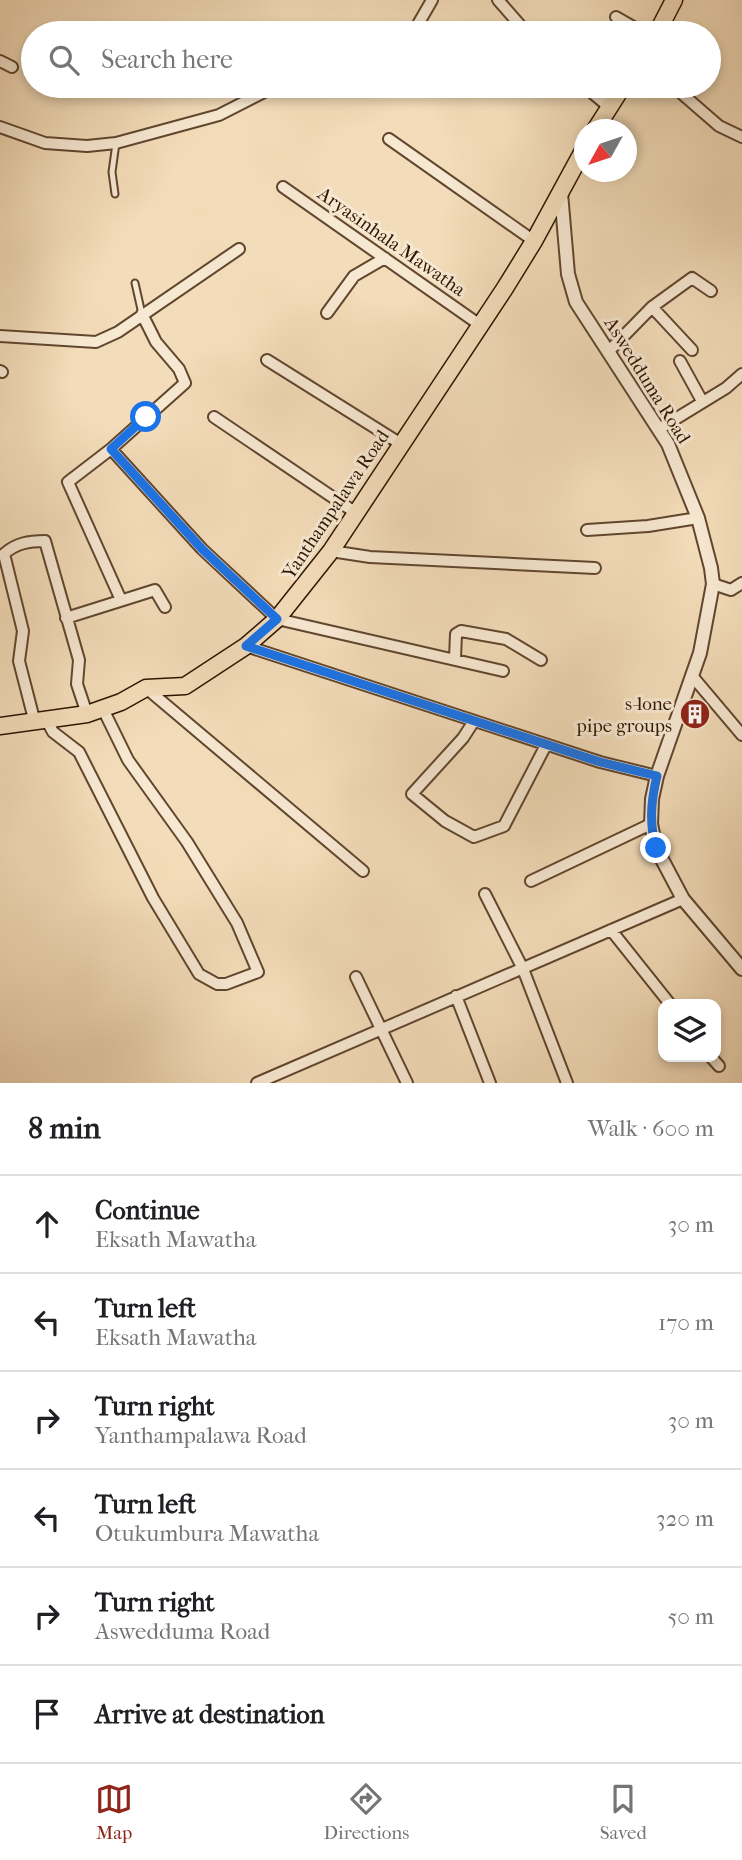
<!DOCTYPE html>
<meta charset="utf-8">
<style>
:root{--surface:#fff;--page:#f2f2f2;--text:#202124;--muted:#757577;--line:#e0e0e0;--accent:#8f2418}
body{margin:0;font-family:"IM FELL French Canon",serif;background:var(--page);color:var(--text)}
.controls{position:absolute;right:21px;bottom:21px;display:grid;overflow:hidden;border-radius:14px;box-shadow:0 4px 10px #0003}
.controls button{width:63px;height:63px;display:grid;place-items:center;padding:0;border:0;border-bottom:2px solid var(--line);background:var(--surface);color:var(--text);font:35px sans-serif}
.compass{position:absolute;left:574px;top:119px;width:63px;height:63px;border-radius:50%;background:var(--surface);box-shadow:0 4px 10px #0003;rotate:230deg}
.stop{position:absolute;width:21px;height:21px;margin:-16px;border:5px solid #1a73e8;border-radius:50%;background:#fff}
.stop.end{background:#1a73e8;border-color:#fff;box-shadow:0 2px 7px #0008}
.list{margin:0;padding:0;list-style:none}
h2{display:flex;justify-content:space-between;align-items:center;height:91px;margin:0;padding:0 28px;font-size:30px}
h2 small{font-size:23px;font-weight:400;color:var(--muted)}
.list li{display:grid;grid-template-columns:46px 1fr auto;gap:21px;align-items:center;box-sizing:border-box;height:98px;padding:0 28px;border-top:2px solid var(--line)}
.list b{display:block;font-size:26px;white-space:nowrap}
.list p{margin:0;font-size:23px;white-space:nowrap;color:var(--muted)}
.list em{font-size:23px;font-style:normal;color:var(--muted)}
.icon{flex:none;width:38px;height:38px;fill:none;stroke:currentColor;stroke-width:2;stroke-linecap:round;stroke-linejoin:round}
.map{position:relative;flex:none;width:742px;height:1083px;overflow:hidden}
.search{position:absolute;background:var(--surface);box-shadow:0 4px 10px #0003;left:21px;right:21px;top:21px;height:77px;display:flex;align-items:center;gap:18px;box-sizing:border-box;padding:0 24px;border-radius:38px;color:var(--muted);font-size:26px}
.sheet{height:679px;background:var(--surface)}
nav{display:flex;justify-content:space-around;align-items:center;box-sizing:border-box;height:98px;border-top:2px solid var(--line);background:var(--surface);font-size:19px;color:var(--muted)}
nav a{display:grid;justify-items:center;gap:4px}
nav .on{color:var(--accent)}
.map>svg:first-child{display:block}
</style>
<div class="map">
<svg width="742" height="1083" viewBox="0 0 742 1083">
<rect width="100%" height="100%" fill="#f3dcb9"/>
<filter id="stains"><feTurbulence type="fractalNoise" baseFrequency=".00286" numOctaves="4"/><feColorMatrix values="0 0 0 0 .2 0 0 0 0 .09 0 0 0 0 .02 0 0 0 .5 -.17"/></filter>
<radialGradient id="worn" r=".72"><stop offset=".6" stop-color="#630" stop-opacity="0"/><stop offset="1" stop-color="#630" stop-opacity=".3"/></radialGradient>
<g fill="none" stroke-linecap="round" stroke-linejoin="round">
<g stroke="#61462e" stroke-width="9">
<path id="service" d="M115,194l-3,-22 4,-29
M135,283l7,31"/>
</g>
<g stroke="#61462e" stroke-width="14">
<path id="minor" d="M498,0l29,33
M616,17l28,16
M413,33l19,-33
M0,61l12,6
M584,86l24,20
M673,86l46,40 23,11
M0,127l45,16 42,3 29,-3 103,-28 57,-29
M389,139l145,102
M283,187l197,138
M652,307l40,43
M327,313l27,-37 31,-18
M142,314l14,28 23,27 6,14 -74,66 91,100 75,70 226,52
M0,336l96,6 22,-10 121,-83
M608,352l44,-45 40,-29 19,13
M267,360l134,84
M680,361l22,40
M0,371l2,1
M214,417l142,96
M659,429l67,-41 16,-14
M111,449l-43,33 53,118
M587,530l61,-4 50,-8
M331,551l39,6 225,11
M713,584l18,6 11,-7
M66,618l89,-28 10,17
M246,646l354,116 57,14
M455,658l1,-24 5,-3 45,8 35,21
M693,677l49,58
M146,688l217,183
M47,721l6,11 26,20 74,146 46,76 18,10h9l32,-12 -21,-49 -50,-81 -59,-82 -25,-51
M474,721l-11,17 -51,56 33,27 29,16 30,-11 42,-81
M35,723l-16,-62 4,-30 -19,-77c12,-11 25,-13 41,-13l34,119 -2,24 10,30
M531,881l120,-57
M485,894l38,75 44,114
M611,930l59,74
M356,977l51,106
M456,996l34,87
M711,1057l8,9
M257,1083l426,-184"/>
</g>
<g stroke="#61462e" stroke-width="16">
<path id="tertiary" d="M561,193l7,81 8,28 92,142 30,74 13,50 2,16 -13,69 -43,123 -5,23 -1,25 5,24 27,51 59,70"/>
</g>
<g stroke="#301400" stroke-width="19">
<path id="primary" d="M657,33l17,-33
M595,130l28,-44
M0,726l87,-12 34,-12 25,-14 39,-2 61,-40 31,-27 54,-68 174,-263 29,-47 50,-92"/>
</g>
<use href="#service" stroke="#f7e8d2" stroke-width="5"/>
<use href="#minor" stroke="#f7e8d2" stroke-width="10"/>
<use href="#tertiary" stroke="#f7e8d2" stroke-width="12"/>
<use href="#primary" stroke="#f3dcb9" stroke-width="16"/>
</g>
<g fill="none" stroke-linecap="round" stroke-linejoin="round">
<path stroke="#1a73e8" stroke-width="9" d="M146,417l-35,32 91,100 75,70 -31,27 354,116 57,14c-6,25 -8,47 -1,72"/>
</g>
<defs>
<g id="building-disc" transform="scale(1.575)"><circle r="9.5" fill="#8f2418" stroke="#f7e8d2"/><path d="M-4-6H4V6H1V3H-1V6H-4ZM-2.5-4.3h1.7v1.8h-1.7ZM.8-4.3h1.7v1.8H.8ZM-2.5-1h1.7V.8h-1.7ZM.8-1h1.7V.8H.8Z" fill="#fff"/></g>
</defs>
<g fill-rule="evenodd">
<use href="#building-disc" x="695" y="714"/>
</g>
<g text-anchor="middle" stroke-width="6" stroke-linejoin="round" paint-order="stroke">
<g font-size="19" fill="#301400" stroke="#f7e8d2">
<text transform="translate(392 241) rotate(35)" y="7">Aryasinhala Mawatha</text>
<text transform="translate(648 380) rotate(58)" y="7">Aswedduma Road</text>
<text transform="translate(335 504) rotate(-56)" y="7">Yanthampalawa Road</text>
</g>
<g font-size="19" fill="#301400" stroke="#f7e8d2" text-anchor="end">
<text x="672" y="710">s-lone<tspan x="672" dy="22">pipe groups</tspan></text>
</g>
</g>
<rect width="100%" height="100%" filter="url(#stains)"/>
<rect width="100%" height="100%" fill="url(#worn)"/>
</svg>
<div class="controls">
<button><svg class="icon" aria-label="layers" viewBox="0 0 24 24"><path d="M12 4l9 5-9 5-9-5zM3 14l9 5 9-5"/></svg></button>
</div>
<svg class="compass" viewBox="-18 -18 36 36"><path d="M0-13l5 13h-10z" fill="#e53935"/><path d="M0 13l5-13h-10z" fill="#757577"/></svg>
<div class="stop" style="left:146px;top:417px"></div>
<div class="stop end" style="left:656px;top:848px"></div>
<div class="search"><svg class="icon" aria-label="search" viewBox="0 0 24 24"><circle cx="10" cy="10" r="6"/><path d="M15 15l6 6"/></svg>Search here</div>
</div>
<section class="sheet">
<h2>8 min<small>Walk · 600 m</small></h2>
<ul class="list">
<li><svg class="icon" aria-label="ahead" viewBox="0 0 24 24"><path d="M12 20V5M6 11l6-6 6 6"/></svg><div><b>Continue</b><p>Eksath Mawatha</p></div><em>30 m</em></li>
<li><svg class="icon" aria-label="left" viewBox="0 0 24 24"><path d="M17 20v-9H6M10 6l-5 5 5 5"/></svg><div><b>Turn left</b><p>Eksath Mawatha</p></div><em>170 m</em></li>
<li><svg class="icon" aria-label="right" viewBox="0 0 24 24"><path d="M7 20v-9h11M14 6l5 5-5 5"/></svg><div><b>Turn right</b><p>Yanthampalawa Road</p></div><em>30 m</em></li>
<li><svg class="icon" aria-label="left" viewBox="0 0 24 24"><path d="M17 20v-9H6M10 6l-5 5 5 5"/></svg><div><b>Turn left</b><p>Otukumbura Mawatha</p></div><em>320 m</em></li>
<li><svg class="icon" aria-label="right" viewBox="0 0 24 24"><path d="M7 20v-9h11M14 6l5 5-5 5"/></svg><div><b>Turn right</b><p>Aswedduma Road</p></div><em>50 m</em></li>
<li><svg class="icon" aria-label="arrive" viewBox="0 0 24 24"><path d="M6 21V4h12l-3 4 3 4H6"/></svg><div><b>Arrive at destination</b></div></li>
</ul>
</section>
<nav>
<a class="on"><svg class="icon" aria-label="map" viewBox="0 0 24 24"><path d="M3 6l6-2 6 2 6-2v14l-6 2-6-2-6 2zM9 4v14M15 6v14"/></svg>Map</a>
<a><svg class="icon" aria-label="directions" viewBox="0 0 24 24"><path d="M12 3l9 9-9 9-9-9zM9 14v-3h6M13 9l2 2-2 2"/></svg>Directions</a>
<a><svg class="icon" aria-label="saved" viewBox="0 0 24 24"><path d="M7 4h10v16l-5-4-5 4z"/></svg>Saved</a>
</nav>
